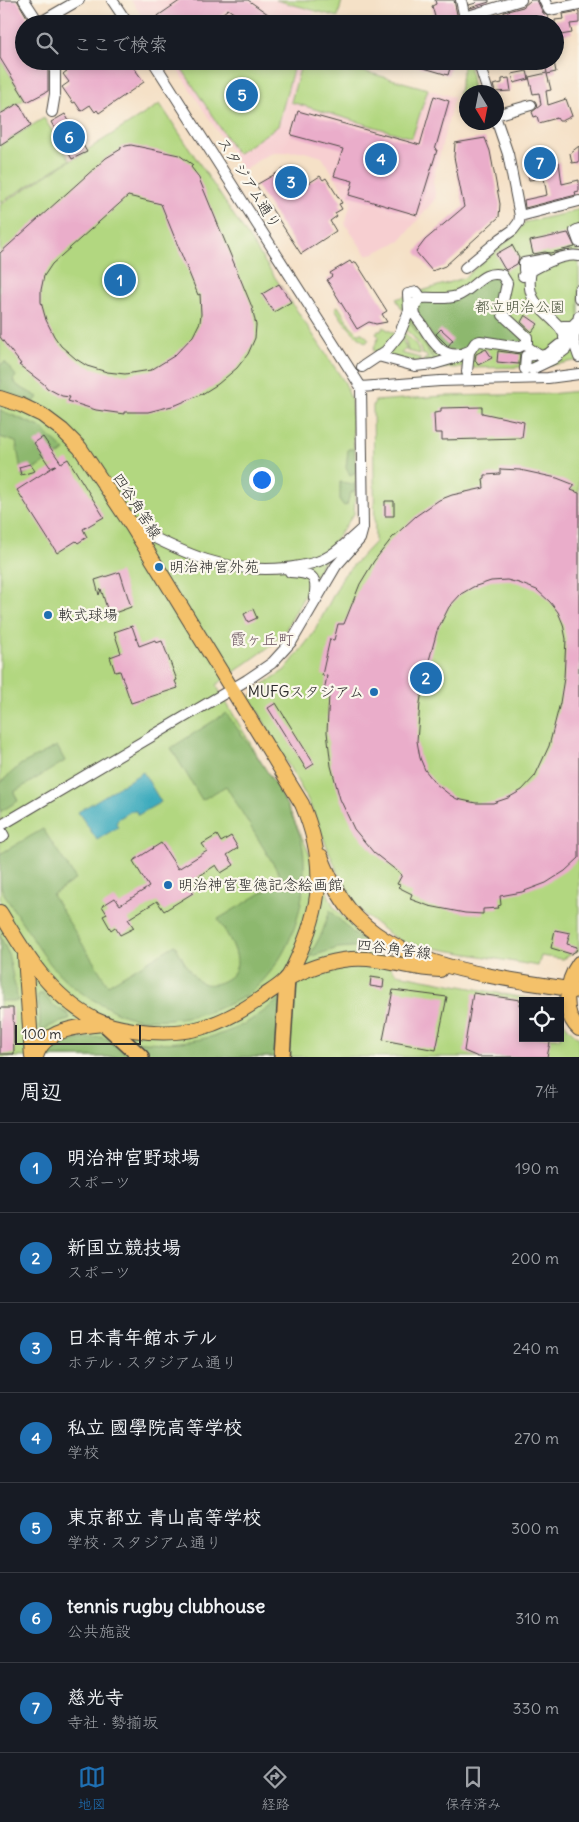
<!DOCTYPE html>
<html lang="ja">
<meta charset="utf-8">
<style>
:root{--surface:#171b24;--page:#242831;--text:#f1f3f6;--muted:#9ea1a6;--line:#363941;--accent:#1f6fb2}
body{margin:0;font-family:Delius,"Klee One",sans-serif;background:var(--page);color:var(--text)}
.controls{position:absolute;right:15px;bottom:15px;display:grid;overflow:hidden;border-radius:0px;box-shadow:0 2px 8px #0003}
.controls button{width:45px;height:45px;display:grid;place-items:center;padding:0;border:0;border-bottom:1px solid var(--line);background:var(--surface);color:var(--text);font:25px sans-serif}
.compass{position:absolute;left:459px;top:85px;width:45px;height:45px;border-radius:50%;background:var(--surface);box-shadow:0 2px 8px #0003;rotate:170deg}
.scale{position:absolute;left:15px;bottom:12px;width:126px;box-sizing:border-box;padding-left:5px;border:2px solid #2b2b2b;border-top:0;font-size:14px;line-height:18px;white-space:nowrap;color:#2b2b2b;-webkit-text-stroke:4px #fbf7ec;paint-order:stroke}
.you{position:absolute;left:261px;top:479px;width:18px;height:18px;margin:-12px;border:4px solid #fff;border-radius:50%;background:#1a73e8;box-shadow:0 0 0 8px #1a73e833}
.badge{display:grid;place-items:center;width:32px;height:32px;border-radius:50%;background:var(--accent);color:#fff;font-size:16px;font-weight:700}
.pin{position:absolute;translate:-50% -50%;border:2px solid #fff;box-shadow:0 1px 5px #0006}
.list{margin:0;padding:0;list-style:none}
h2{display:flex;justify-content:space-between;align-items:center;height:65px;margin:0;padding:0 20px;font-size:21px}
h2 small{font-size:16px;font-weight:400;color:var(--muted)}
.list li{display:grid;grid-template-columns:32px 1fr auto;gap:15px;align-items:center;box-sizing:border-box;height:90px;padding:0 20px;border-top:1px solid var(--line)}
.list b{display:block;font-size:19px;white-space:nowrap}
.list p{margin:0;font-size:16px;white-space:nowrap;color:var(--muted)}
.list em{font-size:16px;font-style:normal;color:var(--muted)}
.icon{flex:none;width:28px;height:28px;fill:none;stroke:currentColor;stroke-width:2;stroke-linecap:round;stroke-linejoin:round}
.map{position:relative;flex:none;width:579px;height:1057px;overflow:hidden}
.search{position:absolute;background:var(--surface);box-shadow:0 2px 8px #0003;left:15px;right:15px;top:15px;height:55px;display:flex;align-items:center;gap:12px;box-sizing:border-box;padding:0 18px;border-radius:28px;color:var(--muted);font-size:19px}
.sheet{height:695px;background:var(--surface)}
nav{display:flex;justify-content:space-around;align-items:center;box-sizing:border-box;height:70px;border-top:1px solid var(--line);background:var(--surface);font-size:14px;color:var(--muted)}
nav a{display:grid;justify-items:center;gap:2px}
nav .on{color:var(--accent)}
.map>svg:first-child{display:block}
</style>
<div class="map">
<svg width="579" height="1057" viewBox="0 0 579 1057">
<rect width="100%" height="100%" fill="#fbf7ec"/>
<filter id="ink" filterUnits="userSpaceOnUse"><feTurbulence type="fractalNoise" baseFrequency=".02" numOctaves="2"/><feDisplacementMap in="SourceGraphic" scale="10" xChannelSelector="R" yChannelSelector="G"/><feConvolveMatrix kernelMatrix="1 2 1 2 8 2 1 2 1" color-interpolation-filters="sRGB"/></filter>
<filter id="wash" filterUnits="userSpaceOnUse"><feTurbulence type="fractalNoise" baseFrequency=".0096" numOctaves="4" result="noise"/><feDisplacementMap in="SourceGraphic" scale="20" xChannelSelector="R" yChannelSelector="G"/><feGaussianBlur stdDeviation="1.12" result="paint"/><feColorMatrix in="noise" values="0 0 0 0 0 0 0 0 0 0 0 0 0 0 0 0 0 1.4 0 .05"/><feComposite in="paint" operator="in"/></filter>
<g filter="url(#wash)">
<rect width="100%" height="100%" fill="#f5e1c7"/>
<path fill="#f7cfd1" d="M131,0h143l40,11 -4,13h-163z
M172,61h128l-14,49 15,-49h28l125,36 -21,84 3,17 -36,43 -33,15 -22,-32 6,-22 -29,-45 -21,-6 -28,2 -10,4 -20,14z"/>
<path fill="#b2d780" stroke="#6e8156" d="M276,0h66l-4,17z
M0,58l25,41 -25,15z
M177,61h111l6,4 -16,61 -41,28z
M302,61h24l102,28 -16,49 -121,-36z
M464,61h5l4,31h-7v4l-8,3z
M160,104l185,279 6,17 5,80 -2,34 -21,29 -47,86 -14,16 -56,40 74,126 44,96 63,67 143,27h-17v37h37v-22c5,9 11,16 19,22v19h-579v-852z
M44,118l26,42 -70,43v-58z
M579,208v152c-40,10 -97,7 -139,8l-44,-69 68,-21 51,-44 11,-12 42,-9z
M338,306l12,19 8,8h4l7,6 -3,4c-14,-10 -23,-21 -31,-35z
M407,317l28,45 -11,2v-5h4l-2,-4 -4,-1c-3,-11 -8,-18 -18,-25z
M383,327l12,7 -7,9 -12,10 -3,-3 6,-14 -3,-2 2,-3h3z
M403,331l13,14 4,9 -12,-3 -2,-9 -5,-8z
M401,336l6,14h-3l-3,3 19,5v5l-33,-7z
M579,391v559l-16,9 -22,-3 -3,10 -133,-23 -13,-7 -30,-23 -16,-20 -38,-93 -58,-103 12,-12 23,-15 28,-36 31,-59 31,-33 -2,-136 2,-5 69,-5 106,-2z"/>
<path fill="#8db86e" stroke="#5c724c" d="M487,276l17,4 -5,31 25,25 -4,9 -30,-6 -30,14 -20,-6 -23,-34 4,-13h18z
M5,362l11,14 -3,4 5,6 20,11 -4,5 -34,-11v-26z
M0,410l40,17 25,24 -43,25 -6,-34 -16,-5z
M348,449h7l1,23 -6,3 -4,-7z
M340,482l15,2v6l-5,4 -3,11 -3,1 -4,-5z
M226,713c28,39 60,80 75,126 5,18 3,39 1,57 -5,38 -27,83 -62,103 -20,10 -40,16 -61,19 -18,2 -39,3 -56,-3 -8,-3 -16,-8 -24,-12 -31,-16 -48,-35 -66,-64 -9,-15 -26,-37 -32,-52 -1,-8 -1,-24 -1,-33l43,-25 33,50 -24,16 56,90 67,-40c6,10 16,33 27,38 7,3 16,1 23,-3 26,-14 3,-43 -7,-61l65,-39 -57,-94 -24,14 -31,-52z
M57,746l8,15 -51,31 4,9 -18,11v-29l20,-18z
M330,910l36,36 -28,2 -29,9 13,-24z
M0,935l8,18 10,48h-18z
M39,994h4l10,11 15,9 2,3 -1,3 -12,3 -15,7 -2,-3v-16l-3,-13z
M282,997l-6,60h-128l-22,-17c44,6 90,3 128,-22 10,-6 19,-14 28,-21z
M100,1037l7,2 24,18h-87l3,-5 24,-11z"/>
<path fill="#3eabbd" stroke="#346b74" d="M143,772l18,30 -23,13 -2,-4h-5l-13,8 -2,5 2,3 -21,13 -19,-28z"/>
<g id="blocks">
<path fill="#eaadca" fill-rule="evenodd" d="M0,0h17l14,24h-7v37h24v30l-21,11 -27,-44z
M181,0h67l34,24h-33l-21,-15 -18,15h-64z
M435,0h19l5,24h-22l-5,-18 4,-2z
M475,0h14v2l-19,6 -1,-3 7,-2z
M531,0h6l6,13 5,3 2,8h-44l-2,-12 19,-5z
M579,11v12l-9,1 2,9 -17,3v-16l9,-1 -1,-5z
M492,16l1,8h-20v-2z
M74,61h55l15,21 -45,31 -2,-3 -2,2 -5,-7 -9,6 -6,-9 -2,1 -11,-16 7,-5 -6,-8 5,-4 -2,-3z
M407,61h45l-4,14 -41,-12z
M554,62l2,10 -9,2 4,16 -5,1 2,14 18,-6 6,17 -10,5h-3l-2,-3 -18,5 -2,-7 -3,1 -2,-5 9,-7 -2,-12 -6,1 -4,-17 18,-4 -2,-9z
M527,71l2,8 -15,4 -2,-9z
M509,78l2,13 -16,1 -2,-7 9,-2v-4z
M434,96l15,5 -14,49h2l-20,65 -68,-20 4,-14 -19,-5 9,-27 -52,-14 7,-24 122,34z
M19,103l12,22 -31,20v-31z
M65,114l22,38 -15,7 -21,-37z
M485,138l5,13 10,53 -1,13 -54,49 -13,5 -16,-19 9,-12 39,-33 -10,-50 1,-14z
M131,145l48,10 14,10 -2,2 7,9 54,131 4,18 -1,13 -7,16 -11,14 -19,16 -16,10 -26,11 -28,7h-24v2l-28,-4 -28,-9 2,-4 -8,-1 -15,-8 -3,-4 -25,-19 2,-1 -21,-27v-84l106,-95 15,-9 -1,-2zM128,196l33,8 37,91 2,-1 1,20 -1,8 -7,14 -19,20 -23,14 -26,4 -18,-2 -20,-6 -11,-7 -15,-13 -7,-10 -8,-16 -5,-18v-12l3,-14 8,-12z
M579,146v16l-7,1 -2,-10z
M559,162l3,22 17,-4v11l-4,1 1,3 -51,13 -1,-8 23,-5 -3,-17 -15,2 -2,-15z
M294,167l12,18 14,-9 3,4 3,-2 16,25 -3,1 3,5 -7,4 2,3 -7,5 6,10 -35,23 -45,-69 28,-16 1,2z
M568,233l7,14 -25,6 -5,-1 -12,2 -3,-13z
M512,245l7,13 -2,6 -11,6 -2,-2 -8,-14z
M350,261l2,3 4,-2 31,49 -5,3 5,8 -11,2 -7,-2 -12,7 -30,-49 5,-4 -2,-3z
M279,284l12,18 -17,10 -12,-18z
M525,315l13,9 -6,8 -11,-10z
M441,329l12,11 -5,6 -12,-12z
M486,349l6,9 -14,7 -3,-5 1,-6z
M498,351l22,3 -1,10 -22,-2z
M482,407v6l42,9 -2,16 -80,2v-7h-7l-1,-20 7,-1v-4z
M43,437l18,26 7,-4 36,58 -21,12 4,8 -9,6 -2,-2 -19,12 -40,-63 39,-25 -6,2 -16,-24z
M30,464l5,7 -14,4 -2,-8z
M500,469l20,1 37,8 18,7 -4,5 8,3v365l-14,13 -19,12 -24,9 -22,4 1,9 -3,1 1,2 -16,1v5l-18,-1 -36,-7 -19,-7 2,-5 -14,-7 2,-2 -3,-1 5,-9 -28,-22 -20,-24 -14,-30 -9,-33 -4,-34 2,-38 -5,-3 3,-15 -5,-1 8,-36 4,1 4,-16h6l16,-40 14,-23 18,-23 24,-22 23,-16 13,-5 32,-7 -1,-9 2,-1v-3l15,-1zM507,580l12,3 18,7 13,12 8,10 5,12 3,15 -2,39 -4,25 -11,43 -14,30 -13,14 -14,8 -15,5h-17l-19,-4 -7,-4 -14,-11 -11,-14 -5,-12 -3,-17 3,-38 4,-24 13,-48 12,-24 12,-13 12,-7 18,-6z
M385,501h9v15h-9z
M120,572l11,35 -22,8 -8,-26 -2,6 -4,-15z
M253,609l4,9 -9,4 -4,-8z
M132,626l7,20 16,-6 1,3 6,-2 15,39 -2,1 3,7 -47,15 -11,-32 -5,1 -5,-15 11,-4 -7,-21z
M276,703l38,61 -8,5 -38,-61z
M217,835l4,7 10,-6 7,12 -11,7 7,10 -13,8 -5,-8 -29,19 6,9 -29,18 -7,-10 -29,18 6,9 -14,7 -5,-8 -4,3 -8,-14 4,-2 -5,-8 13,-8 5,7 29,-18 -16,-26 28,-18 17,26 29,-18 -5,-7z
M555,930l15,3 -3,11 10,3 -1,4 -5,3 -20,-6z
M371,977l13,2 -1,9 -13,-2z
M393,990l54,7 -11,53 -53,-10z
M473,993l47,7 -1,5 4,1v32h28l-4,19h-69l-14,-6z
M0,1008h13l1,46h-14z"/>
</g>
</g>
<g filter="url(#ink)">
<use href="#blocks" fill-opacity="0" stroke="#494642" stroke-width="1"/>
<g fill="none" stroke-linecap="round" stroke-linejoin="round">
<g stroke="#494642" stroke-width="12">
<path id="minor" d="M24,0l15,23 40,-23
M112,0l16,24
M461,0l5,23
M544,0l5,10 30,-6
M465,17l56,-17
M478,61l10,31
M52,112l3,-18v-33
M496,115l35,-10
M520,216l59,-15
M579,229l-4,2 4,11
M465,268l35,-29 13,-9 6,-8 1,-6 -12,-62 -12,-35
M523,276l4,-2 -2,-5 -1,1v-7l22,-4
M579,290v8
M414,313l-3,1 -2,-3 -1,-17 9,-2 4,6
M563,326h9l6,-6 1,-4
M568,326l11,31
M564,338l1,3 4,2 5,-2v-7l5,-4
M525,345l15,11 8,-2 11,-9
M378,356l37,10 19,-2 24,-7
M362,367l24,-16 13,-16 10,-24
M525,369l1,-13 7,-1v-4
M532,369l21,-10 13,-10c3,-35 -45,-33 -35,-78 12,-7 33,-18 48,-15
M467,372l2,-20 6,-9 5,-2 7,1 32,5 8,-4v-6l-24,-22 -1,-9 5,-23 -5,-8c-20,-6 -28,15 -45,21 -11,4 -24,1 -36,2 -5,4 -8,10 -6,17 1,3 5,6 7,10 11,18 23,38 47,26
M361,387l79,-6 108,-3 31,-4
M133,527c52,27 93,47 153,41 13,-2 26,-3 38,-9 15,-7 26,-20 39,-31
M290,572c20,1 29,3 24,26
M0,826l247,-146 25,-17 20,-22 44,-75 24,-27 3,-11 -2,-141 -208,-326
M0,829l4,7 -4,2"/>
</g>
<g stroke="#494642" stroke-width="16">
<path id="major" d="M0,398l21,7 21,10 20,15 18,18 52,78 170,278c22,53 22,93 -1,146 -4,9 -8,19 -13,27 -6,8 -19,15 -27,21 -42,29 -76,40 -128,32 -13,-2 -27,-5 -39,-11 -45,-24 -69,-65 -94,-107
M321,856c7,18 16,38 29,54 51,61 154,67 229,81
M25,956l7,101
M579,963c-13,18 -18,50 0,66
M287,979c27,-14 58,-24 89,-19 21,3 43,10 64,10
M36,1057c7,-28 44,-31 68,-33"/>
</g>
<g stroke="#494642" stroke-width="18">
<path id="highway" d="M105,1024l36,33
M282,1057l5,-78"/>
</g>
<use href="#minor" stroke="#fff" stroke-width="10"/>
<use href="#major" stroke="#f4c16a" stroke-width="14"/>
<use href="#highway" stroke="#f4c16a" stroke-width="15"/>
</g>
</g>
<g fill="#1f6fb2" stroke="#fbf7ec" stroke-width="2">
<circle cx="159" cy="567" r="5"/>
<circle cx="48" cy="615" r="5"/>
<circle cx="374" cy="692" r="5"/>
<circle cx="168" cy="885" r="5"/>
</g>
<g text-anchor="middle" stroke-width="4.5" stroke-linejoin="round" paint-order="stroke">
<g font-size="15" fill="#2b2b2b" stroke="#fbf7ec">
<text transform="translate(249 183) rotate(58)" y="5">スタジアム通り</text>
<text transform="translate(137 506) rotate(57)" y="5">四谷角筈線</text>
<text transform="translate(394 949) rotate(7)" y="5">四谷角筈線</text>
</g>
<g font-size="15" fill="#4d5640" stroke="#fbf7ec">
<text x="520" y="312">都立明治公園</text>
</g>
<g font-size="15" fill="#2b2b2b" stroke="#fbf7ec" text-anchor="start">
<text x="169" y="572">明治神宮外苑</text>
<text x="58" y="620">軟式球場</text>
<text x="364" y="697" text-anchor="end">MUFGスタジアム</text>
<text x="178" y="890">明治神宮聖徳記念絵画館</text>
</g>
<g font-size="16" fill="#6e5863" stroke="#fbf7ec">
<text x="262" y="645">霞ヶ丘町</text>
</g>
</g>
</svg>
<div class="controls">
<button><svg class="icon" aria-label="locate" viewBox="0 0 24 24"><circle cx="12" cy="12" r="6"/><path d="M12 2v4M12 18v4M2 12h4M18 12h4"/></svg></button>
</div>
<svg class="compass" viewBox="-18 -18 36 36"><path d="M0-13l5 13h-10z" fill="#e53935"/><path d="M0 13l5-13h-10z" fill="#9ea1a6"/></svg>
<div class="scale">100 m</div>
<div class="you"></div>
<div class="pin badge" style="left:120px;top:280px">1</div>
<div class="pin badge" style="left:426px;top:678px">2</div>
<div class="pin badge" style="left:291px;top:182px">3</div>
<div class="pin badge" style="left:381px;top:159px">4</div>
<div class="pin badge" style="left:242px;top:95px">5</div>
<div class="pin badge" style="left:69px;top:137px">6</div>
<div class="pin badge" style="left:540px;top:163px">7</div>
<div class="search"><svg class="icon" aria-label="search" viewBox="0 0 24 24"><circle cx="10" cy="10" r="6"/><path d="M15 15l6 6"/></svg>ここで検索</div>
</div>
<section class="sheet">
<h2>周辺<small>7件</small></h2>
<ul class="list">
<li><span class="badge">1</span><div><b>明治神宮野球場</b><p>スポーツ</p></div><em>190 m</em></li>
<li><span class="badge">2</span><div><b>新国立競技場</b><p>スポーツ</p></div><em>200 m</em></li>
<li><span class="badge">3</span><div><b>日本青年館ホテル</b><p>ホテル · スタジアム通り</p></div><em>240 m</em></li>
<li><span class="badge">4</span><div><b>私立 國學院高等学校</b><p>学校</p></div><em>270 m</em></li>
<li><span class="badge">5</span><div><b>東京都立 青山高等学校</b><p>学校 · スタジアム通り</p></div><em>300 m</em></li>
<li><span class="badge">6</span><div><b>tennis rugby clubhouse</b><p>公共施設</p></div><em>310 m</em></li>
<li><span class="badge">7</span><div><b>慈光寺</b><p>寺社 · 勢揃坂</p></div><em>330 m</em></li>
</ul>
</section>
<nav>
<a class="on"><svg class="icon" aria-label="map" viewBox="0 0 24 24"><path d="M3 6l6-2 6 2 6-2v14l-6 2-6-2-6 2zM9 4v14M15 6v14"/></svg>地図</a>
<a><svg class="icon" aria-label="directions" viewBox="0 0 24 24"><path d="M12 3l9 9-9 9-9-9zM9 14v-3h6M13 9l2 2-2 2"/></svg>経路</a>
<a><svg class="icon" aria-label="saved" viewBox="0 0 24 24"><path d="M7 4h10v16l-5-4-5 4z"/></svg>保存済み</a>
</nav>
